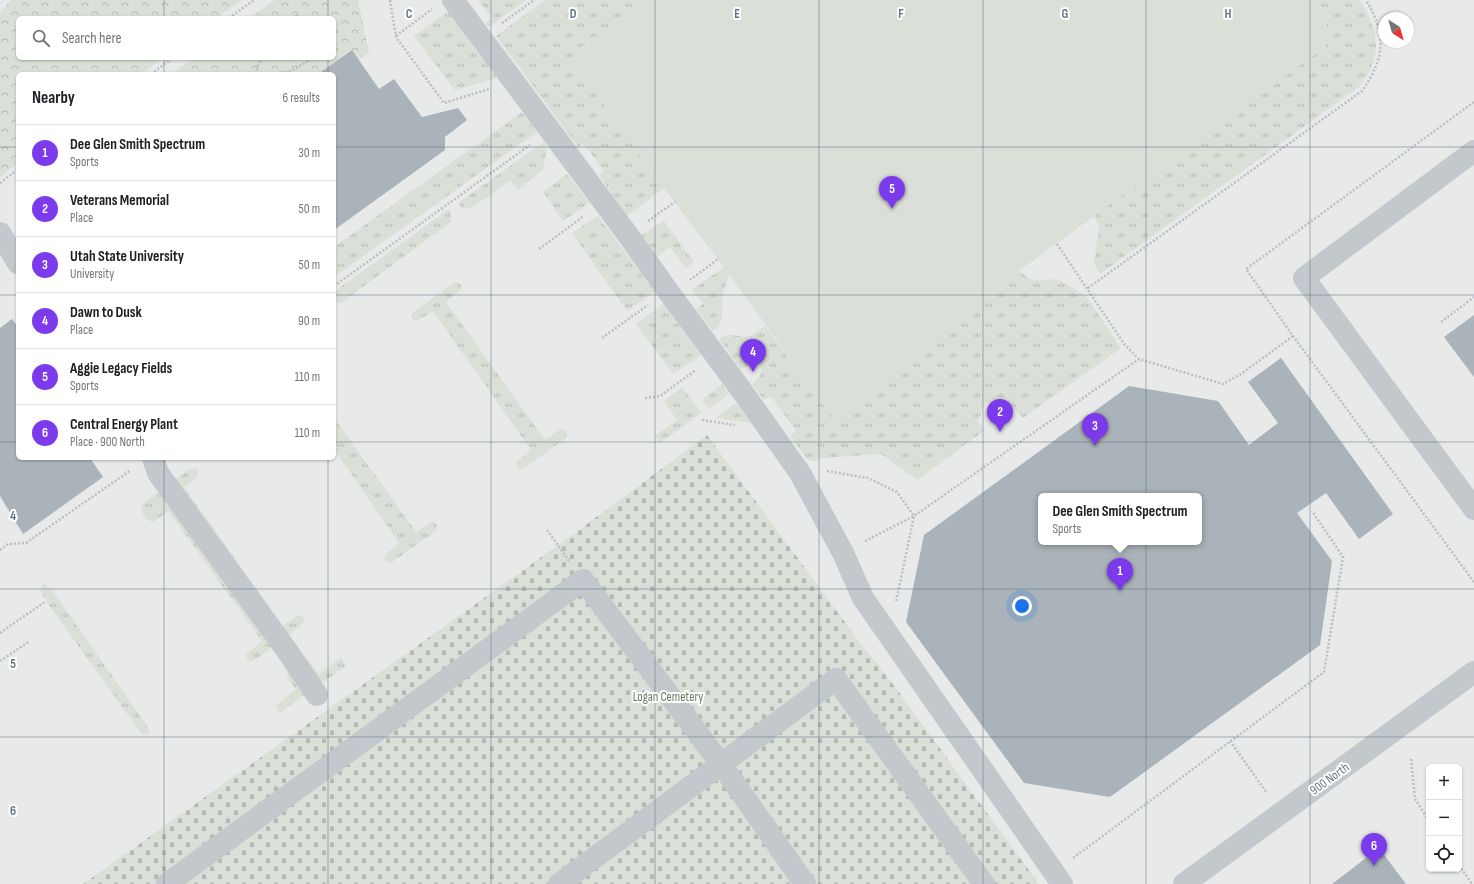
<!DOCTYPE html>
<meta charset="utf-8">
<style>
:root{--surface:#fff;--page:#f6f6f6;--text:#202124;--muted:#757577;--line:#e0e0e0;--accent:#7c3aed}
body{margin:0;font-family:"Sofia Sans Condensed",sans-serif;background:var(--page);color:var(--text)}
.controls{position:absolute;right:12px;bottom:12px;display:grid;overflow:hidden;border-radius:6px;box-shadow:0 1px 3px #0004}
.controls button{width:36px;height:36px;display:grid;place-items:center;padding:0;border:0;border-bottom:1px solid var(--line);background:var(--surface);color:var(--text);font:20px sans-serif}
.compass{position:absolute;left:1378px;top:12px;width:36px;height:36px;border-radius:50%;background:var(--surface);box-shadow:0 1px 3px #0004;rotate:143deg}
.you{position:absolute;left:1022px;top:606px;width:14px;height:14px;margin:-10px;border:3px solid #fff;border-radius:50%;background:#1a73e8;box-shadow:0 0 0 6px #1a73e833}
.badge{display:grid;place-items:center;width:26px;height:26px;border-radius:50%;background:var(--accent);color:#fff;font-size:13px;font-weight:700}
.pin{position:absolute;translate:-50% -33px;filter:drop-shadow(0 1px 2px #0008)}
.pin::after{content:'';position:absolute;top:21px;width:14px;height:12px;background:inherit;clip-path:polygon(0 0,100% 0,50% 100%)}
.popup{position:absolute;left:1038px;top:493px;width:164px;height:52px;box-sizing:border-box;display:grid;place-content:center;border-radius:6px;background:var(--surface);filter:drop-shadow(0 1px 3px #0005);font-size:13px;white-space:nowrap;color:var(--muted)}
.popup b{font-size:15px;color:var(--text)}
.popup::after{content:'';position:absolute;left:50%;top:100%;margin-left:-8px;border:8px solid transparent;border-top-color:var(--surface)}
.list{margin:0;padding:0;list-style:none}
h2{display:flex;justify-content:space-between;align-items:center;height:52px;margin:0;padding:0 16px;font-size:17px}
h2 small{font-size:13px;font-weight:400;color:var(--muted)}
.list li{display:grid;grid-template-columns:26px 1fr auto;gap:12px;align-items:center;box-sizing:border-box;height:56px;padding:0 16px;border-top:1px solid var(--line)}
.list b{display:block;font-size:15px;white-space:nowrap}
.list p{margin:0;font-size:13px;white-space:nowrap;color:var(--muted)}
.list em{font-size:13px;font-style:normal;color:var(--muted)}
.icon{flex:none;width:22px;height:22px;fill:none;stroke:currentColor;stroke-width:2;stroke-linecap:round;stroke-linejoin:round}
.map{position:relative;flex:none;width:1474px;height:884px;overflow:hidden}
.search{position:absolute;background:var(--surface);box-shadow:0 1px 3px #0004;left:16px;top:16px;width:320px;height:44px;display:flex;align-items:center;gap:10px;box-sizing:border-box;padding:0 14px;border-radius:6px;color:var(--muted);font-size:15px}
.panel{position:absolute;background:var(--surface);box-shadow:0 1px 3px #0004;left:16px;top:72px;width:320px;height:388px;border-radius:6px}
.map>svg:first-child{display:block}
</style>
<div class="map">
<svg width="1474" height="884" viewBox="0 0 1474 884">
<defs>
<pattern id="grass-tufts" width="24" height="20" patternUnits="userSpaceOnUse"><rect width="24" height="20" fill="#dadfd7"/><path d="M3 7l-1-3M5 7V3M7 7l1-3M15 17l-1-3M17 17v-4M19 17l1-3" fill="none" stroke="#b4b9b4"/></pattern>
<pattern id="cemetery-stones" width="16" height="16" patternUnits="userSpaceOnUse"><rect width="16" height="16" fill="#dadfd7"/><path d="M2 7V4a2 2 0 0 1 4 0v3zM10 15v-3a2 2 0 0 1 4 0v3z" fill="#b4b9b4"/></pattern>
<pattern id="park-crowns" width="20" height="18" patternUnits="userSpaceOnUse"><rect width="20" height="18" fill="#dadfd7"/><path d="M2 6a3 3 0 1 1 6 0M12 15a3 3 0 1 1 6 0" fill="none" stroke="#b4b9b4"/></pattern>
</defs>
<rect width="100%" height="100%" fill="#fafaf8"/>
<path fill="#e8e9e9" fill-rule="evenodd" d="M0,0h1474v884h-435l-160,-219 -15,-17 -157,-213 -135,100 -489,349h-83zM18,18h316v40h-316zM1384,18h24v24h-24zM18,74h316v384h-316zM1041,496h158v46h-158zM1429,767h30v102h-30z"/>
<path fill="url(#grass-tufts)" d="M478,0h48l-37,27 -3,-4 6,-5z
M545,0h100l-66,49 -2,18 87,121 -37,28 -28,-41 5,-4 -21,-28 -5,4 -82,-111z
M1307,0h53c19,33 24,55 -1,87l-259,187 -6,-11 5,-36 -5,-12 231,-168 3,-19z
M448,11l49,67 -42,12 -41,-54z
M522,112l15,20 -203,145v-30z
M544,142l3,4 -4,24 -25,20 -8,-9 -40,28 -9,-2 -3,-4z
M567,174l22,29 -26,18 -20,-29z
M449,209l2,5v8l-110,81 -7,-2v-9z
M598,216l57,76 -28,19 -55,-78z
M664,221l30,41 -8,6 -16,-21 -13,10 -16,-22z
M724,267l5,8c-2,6 -4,12 -6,18 -3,14 4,28 -10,38l-17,-22 7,-5 -11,-14z
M1019,271l8,6 7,4 16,-2 11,2 25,15 35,52 -98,70 -18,-20 -20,5 -7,18 7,9 -68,50 -36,-26 -60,4 -6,3 -7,-1 -18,-24 6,-5 -25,-35 -7,4 -12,-16c19,-15 6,-28 -11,-14l-22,-31c15,-9 20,1 32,-4 5,-2 10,-6 14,-9l68,92z
M455,282l4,1 3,4 -1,2 -15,13 99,138 16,-11h2l4,4 -1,5 -43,31h-3l-3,-3 -1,-4 15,-12 -98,-139 -16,10h-3l-3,-4 1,-4z
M663,304l38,51 -28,19 -37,-50z
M722,384l7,10 -20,15 -7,-9z
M682,387l19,26 -41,30 -5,-7 22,-16 -13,-19z
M736,403l15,20 -36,-5z
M334,418l82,114 15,-10 3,-1 3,4 -1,6 -45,32 -6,-2 -1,-4 2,-3 13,-11 -65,-94z
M191,468l7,1c3,10 -8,13 -14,18l99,139 14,-10h4l3,3 1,3 -20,16 -113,-156z
M161,490l113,156 -22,16 -4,-1 -2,-7 16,-13 -94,-130 -15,11c-7,-2 -13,-10 -12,-17z
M43,584l3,1 9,9 92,132 3,6 -3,3 -6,-2 -95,-132 -6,-11z
M341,658l5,8 -25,18 -15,-25 3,2 10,13z
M291,669l14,25 -25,19 -5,-7 21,-16 -9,-14v-4z"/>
<path fill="url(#cemetery-stones)" d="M707,435l157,213 15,17 160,219h-956l489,-349z"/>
<path fill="url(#park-crowns)" d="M11,0h231l-25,18h-199v40h145l-22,16h-123v89l-18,14v-164z
M275,0h83l11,52 -10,8 -8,-10 -33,24h-147l22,-16h141v-40h-84z"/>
<path fill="#dadfd7" d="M645,0h662l21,29 -3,18 -306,224 -186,147 -115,-159 -61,-80 -80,-112 2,-18z"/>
<path fill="#aab3b9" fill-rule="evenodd" d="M352,50l27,39 15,-10 28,38 36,-9 9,12 -22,17v13l-111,80v-156h-16z
M1474,315v62l-30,-40z
M12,319l6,8v131h72l13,19 -80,57 -23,-38v-168z
M1281,358l112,156 -34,25 -33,-46 -29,20 35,48 -12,84 -210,152 -86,-14 -118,-161 18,-87 205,-149 89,15 31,44 29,-22 -30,-41zM1041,496h158v46h-158z
M1379,848l27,36h-74z"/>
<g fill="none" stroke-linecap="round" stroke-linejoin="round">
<path stroke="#bbbfc2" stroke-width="2.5" stroke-dasharray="2 2" stroke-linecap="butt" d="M390,0l6,37 48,66 45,-14
M229,18l25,-18
M292,18l5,-2 7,2
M502,23l32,-23
M396,36l36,-27
M151,74l22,-16
M255,74l6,-16
M277,74l16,-4 20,-12
M1474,102l-228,167 47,67 181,246
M0,183l18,-14
M648,221l27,-19
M1057,244l68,101 14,14 84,25 18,-10 52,-38
M539,249l45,-33
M690,280l28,-21
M334,286l196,-141
M1088,288l274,-197c23,-33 25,-56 4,-91
M1441,322l33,-25
M602,338l46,-33
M645,398l15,-2 36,-26
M702,420l33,5
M827,471l41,7 29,14 17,24 -18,86
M547,530l22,31
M865,541l49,-25 225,-157
M0,550l8,-6 18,-1 105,-73
M0,633l46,-32
M0,661l30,-20
M1230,741l37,52
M1411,759l4,40 14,22
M1073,858l251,-186 19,-115 -31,-46
M1459,865l13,19"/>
<path stroke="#c3c8cc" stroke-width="22" d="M453,0l175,235 42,59 72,97 58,82 43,80 20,45 199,286
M1474,151l-170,127 170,231
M0,233l18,30
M153,458l5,15 130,179 29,43
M167,884l416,-304 138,184 84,120
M559,884l277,-205 148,205
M1184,884l290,-212"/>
</g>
<path fill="none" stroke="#657683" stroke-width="1" stroke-opacity="0.55" d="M164,0v18M328,0v18M491,0v884M655,0v884M819,0v884M983,0v884M1146,0v884M1310,0v884M164,58v16M328,58v16M0,147h18M334,147h1140M0,295h18M334,295h1140M0,442h18M334,442h1140M164,458v426M328,458v426M0,589h1474M0,737h1474"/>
<g text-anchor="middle" stroke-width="4" stroke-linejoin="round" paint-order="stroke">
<g font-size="13" fill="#687a64" stroke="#fff">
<text x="668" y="701">Logan Cemetery</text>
</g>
<g font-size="13" fill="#657683" stroke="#fff">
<text transform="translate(1329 778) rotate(-36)" y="5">900 North</text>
</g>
</g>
<g font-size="13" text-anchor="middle" font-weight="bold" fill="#657683" stroke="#fff" stroke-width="4" stroke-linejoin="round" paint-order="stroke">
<text x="409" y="18">C</text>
<text x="573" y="18">D</text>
<text x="737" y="18">E</text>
<text x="901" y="18">F</text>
<text x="1065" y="18">G</text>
<text x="1228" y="18">H</text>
<text x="13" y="520">4</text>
<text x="13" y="668">5</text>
<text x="13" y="815">6</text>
</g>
</svg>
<div class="controls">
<button>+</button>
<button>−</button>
<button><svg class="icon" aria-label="locate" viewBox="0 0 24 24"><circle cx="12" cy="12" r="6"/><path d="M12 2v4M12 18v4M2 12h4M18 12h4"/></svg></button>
</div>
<svg class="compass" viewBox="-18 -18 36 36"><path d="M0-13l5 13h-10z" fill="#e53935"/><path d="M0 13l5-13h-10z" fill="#757577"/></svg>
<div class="you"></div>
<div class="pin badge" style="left:1120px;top:591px">1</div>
<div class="popup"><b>Dee Glen Smith Spectrum</b>Sports</div>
<div class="pin badge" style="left:1000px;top:432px">2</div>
<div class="pin badge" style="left:1095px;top:446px">3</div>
<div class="pin badge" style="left:753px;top:372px">4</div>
<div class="pin badge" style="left:892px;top:209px">5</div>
<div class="pin badge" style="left:1374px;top:866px">6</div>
<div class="search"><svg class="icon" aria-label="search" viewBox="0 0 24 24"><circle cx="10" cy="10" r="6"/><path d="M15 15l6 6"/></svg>Search here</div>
<section class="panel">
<h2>Nearby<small>6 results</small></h2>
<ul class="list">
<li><span class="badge">1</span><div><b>Dee Glen Smith Spectrum</b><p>Sports</p></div><em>30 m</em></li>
<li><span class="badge">2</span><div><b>Veterans Memorial</b><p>Place</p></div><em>50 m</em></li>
<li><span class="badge">3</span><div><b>Utah State University</b><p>University</p></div><em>50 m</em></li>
<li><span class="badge">4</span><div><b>Dawn to Dusk</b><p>Place</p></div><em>90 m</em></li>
<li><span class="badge">5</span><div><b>Aggie Legacy Fields</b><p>Sports</p></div><em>110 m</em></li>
<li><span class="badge">6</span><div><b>Central Energy Plant</b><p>Place · 900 North</p></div><em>110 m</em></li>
</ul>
</section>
</div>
